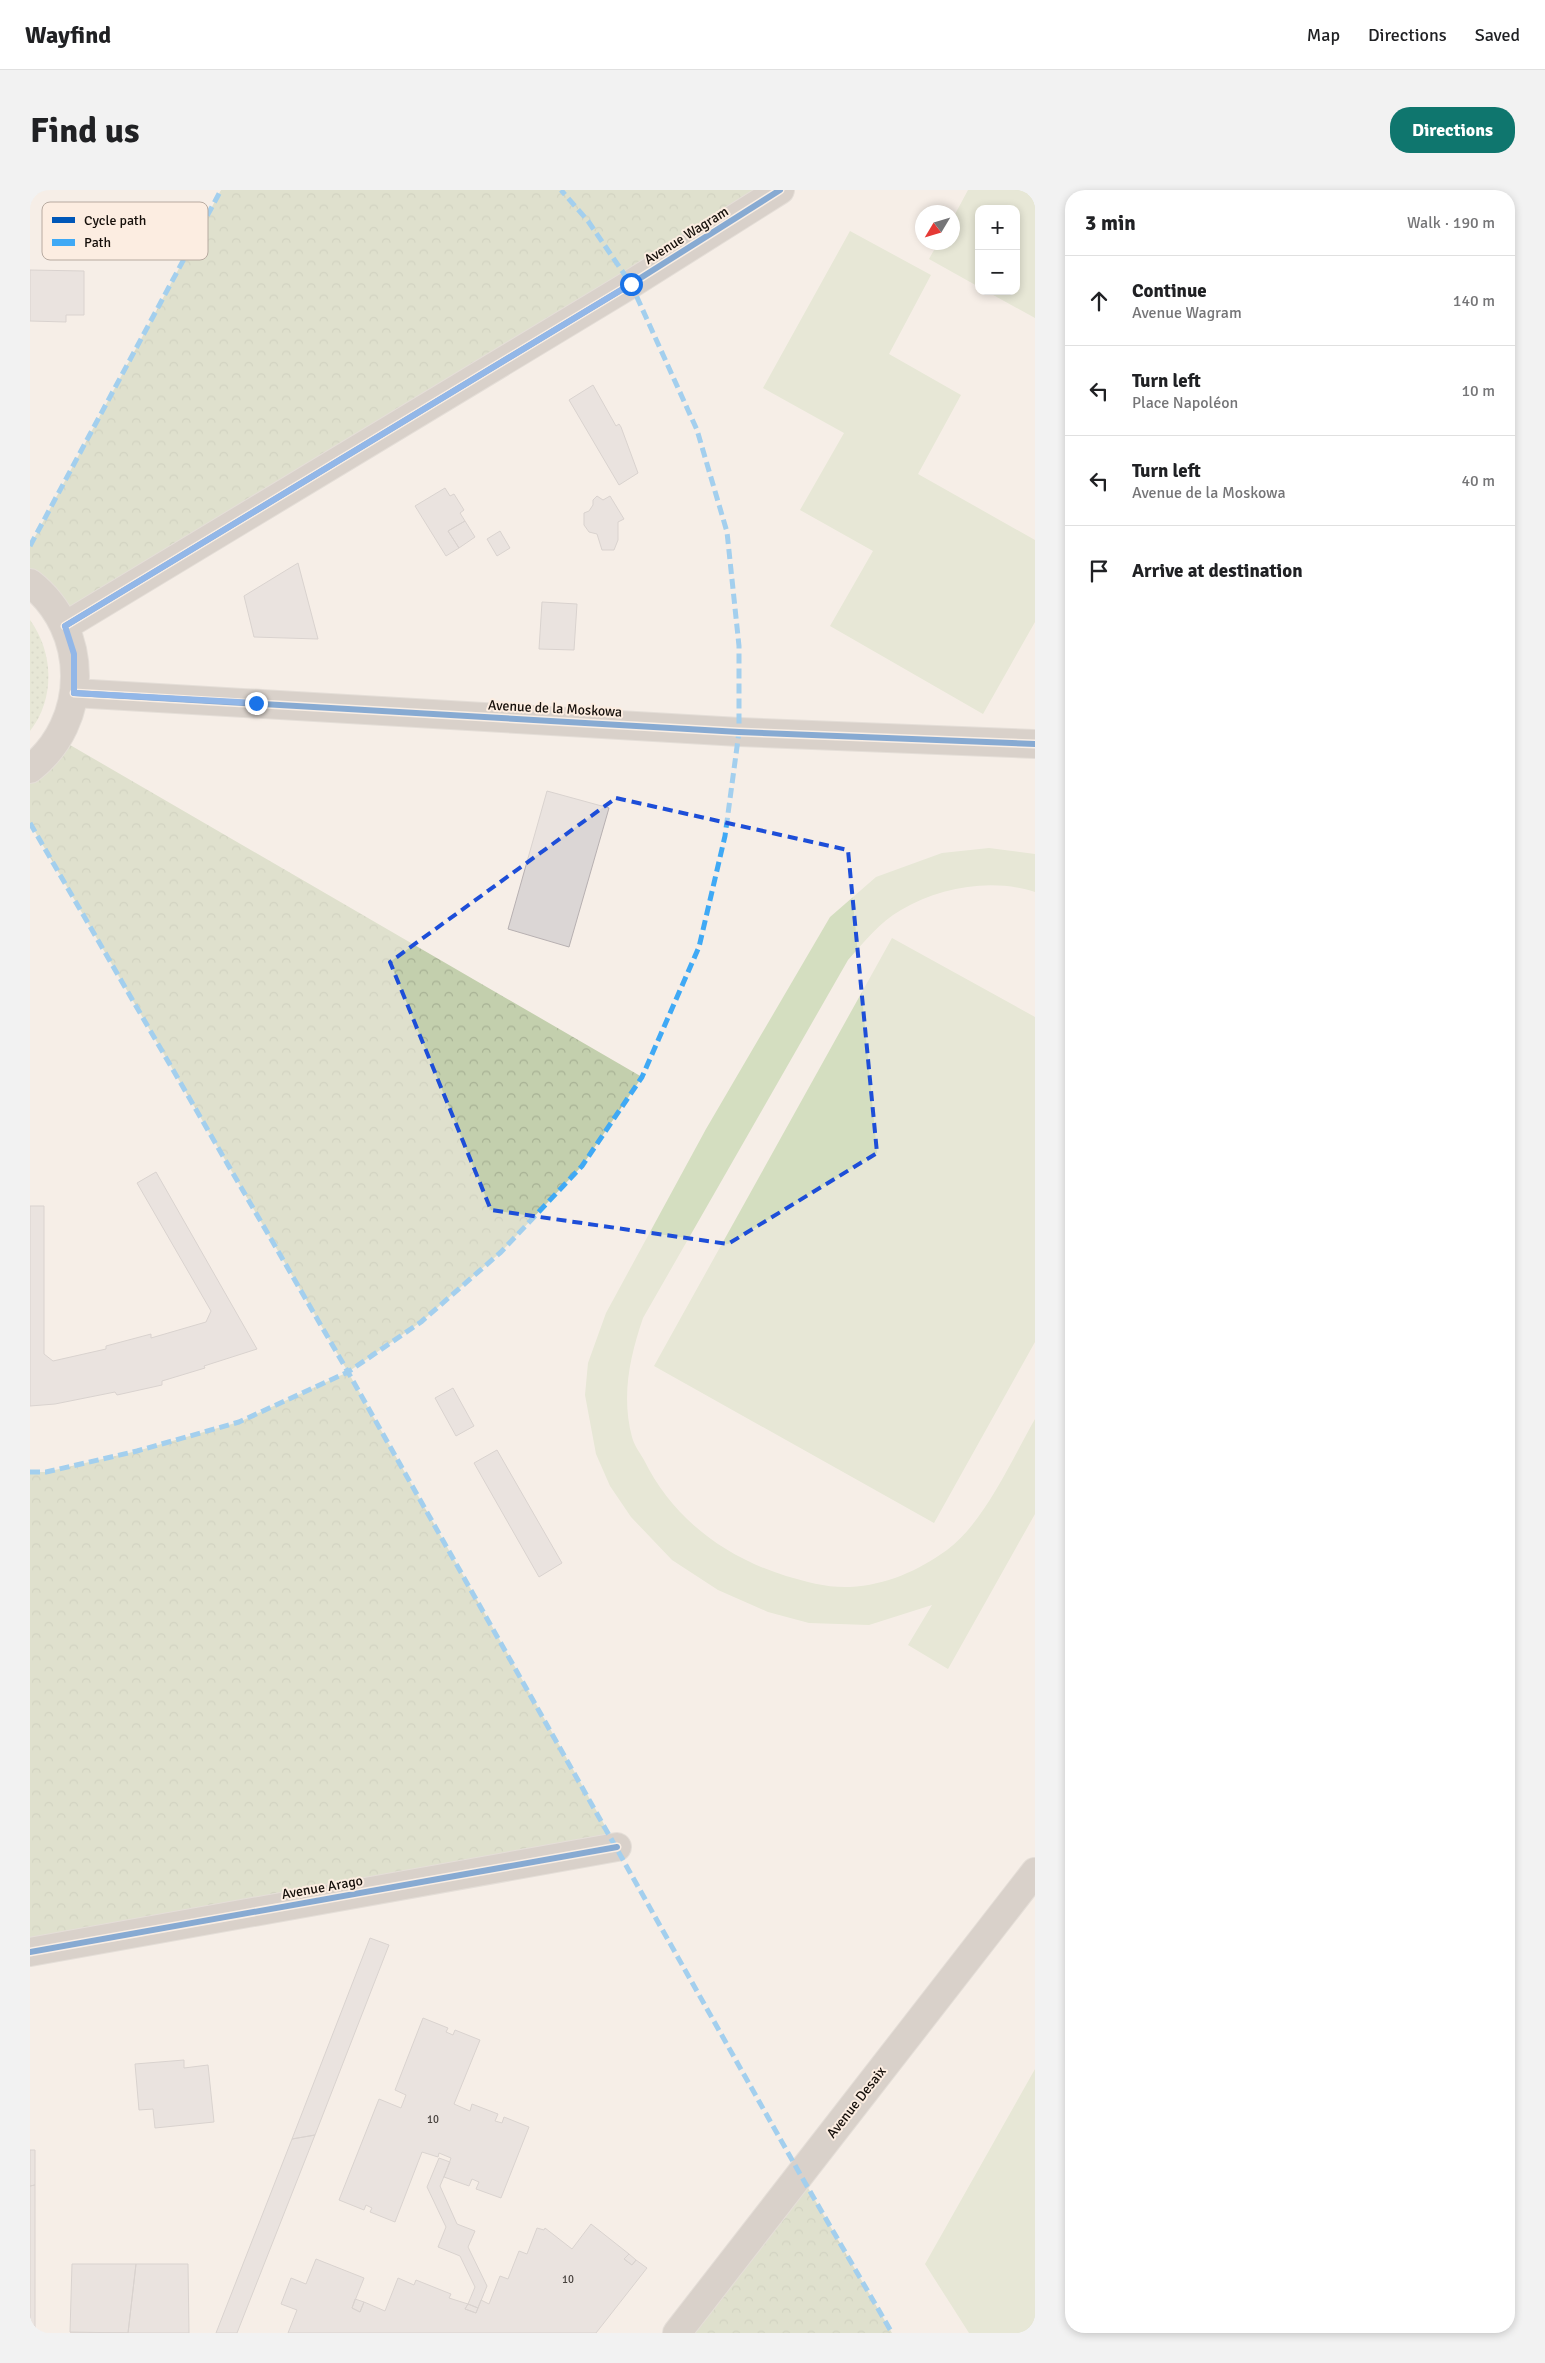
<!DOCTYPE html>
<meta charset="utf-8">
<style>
:root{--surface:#fff;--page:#f2f2f2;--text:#202124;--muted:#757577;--line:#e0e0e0;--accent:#0f766e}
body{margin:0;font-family:Signika,sans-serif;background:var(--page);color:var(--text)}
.controls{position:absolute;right:15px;top:15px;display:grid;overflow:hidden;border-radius:10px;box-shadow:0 2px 8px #0003}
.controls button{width:45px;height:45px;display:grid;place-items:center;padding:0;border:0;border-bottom:1px solid var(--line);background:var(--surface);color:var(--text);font:25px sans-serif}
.compass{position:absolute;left:885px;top:15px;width:45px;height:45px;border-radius:50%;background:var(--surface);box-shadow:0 2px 8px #0003;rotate:232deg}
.stop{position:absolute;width:15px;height:15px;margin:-11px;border:4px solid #1a73e8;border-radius:50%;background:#fff}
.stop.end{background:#1a73e8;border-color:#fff;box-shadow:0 1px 5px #0008}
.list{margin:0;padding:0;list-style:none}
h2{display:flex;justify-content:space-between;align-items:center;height:65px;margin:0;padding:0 20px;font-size:21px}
h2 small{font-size:16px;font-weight:400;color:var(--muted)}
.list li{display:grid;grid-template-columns:32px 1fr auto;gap:15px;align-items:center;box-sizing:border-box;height:90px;padding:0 20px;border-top:1px solid var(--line)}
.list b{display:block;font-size:19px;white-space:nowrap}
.list p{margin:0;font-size:16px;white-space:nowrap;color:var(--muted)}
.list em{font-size:16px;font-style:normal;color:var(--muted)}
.icon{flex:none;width:28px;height:28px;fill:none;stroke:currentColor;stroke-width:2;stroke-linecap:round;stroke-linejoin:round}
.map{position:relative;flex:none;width:1005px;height:2143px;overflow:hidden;border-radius:20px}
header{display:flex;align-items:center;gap:30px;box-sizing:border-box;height:70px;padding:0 25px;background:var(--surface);border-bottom:1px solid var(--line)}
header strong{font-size:24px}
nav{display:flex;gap:28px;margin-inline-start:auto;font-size:18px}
.intro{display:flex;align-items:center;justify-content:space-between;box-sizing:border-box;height:120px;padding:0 30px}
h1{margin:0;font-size:35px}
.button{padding:12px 22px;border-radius:20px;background:var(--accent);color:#fff;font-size:18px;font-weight:700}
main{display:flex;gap:30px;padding:0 30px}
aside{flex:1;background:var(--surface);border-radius:20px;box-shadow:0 2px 8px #0003}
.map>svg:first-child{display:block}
</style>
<header>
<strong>Wayfind</strong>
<nav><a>Map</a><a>Directions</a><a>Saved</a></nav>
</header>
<div class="intro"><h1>Find us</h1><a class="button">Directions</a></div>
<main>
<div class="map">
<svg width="1005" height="2143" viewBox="0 0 1005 2143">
<defs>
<pattern id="grass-dots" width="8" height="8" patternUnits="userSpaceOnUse" patternTransform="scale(1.25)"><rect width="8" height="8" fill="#d4dec0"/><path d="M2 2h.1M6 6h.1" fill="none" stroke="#b5bda4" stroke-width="1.8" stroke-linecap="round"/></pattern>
<pattern id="forest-crowns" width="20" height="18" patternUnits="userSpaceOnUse" patternTransform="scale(1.25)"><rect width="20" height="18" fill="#c3cfad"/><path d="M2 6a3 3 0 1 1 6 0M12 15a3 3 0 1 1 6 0" fill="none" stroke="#a7b194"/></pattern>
</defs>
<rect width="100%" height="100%" fill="#f6eee7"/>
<path fill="url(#grass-dots)" d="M0,430c24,33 25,79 0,111z"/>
<path fill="url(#forest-crowns)" d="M191,0h559l-715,436 -35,-43v-37z
M28,548l584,339 -60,89 -81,86 -80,70 -73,50 269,475 -587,105v-480h16l91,-21 102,-29 109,-50 -318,-549v-54z
M770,1984l92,159h-215z"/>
<path fill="#d4dec0" d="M938,0h67v128l-49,-27h30v-82h-37v78l-50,-28 9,-16 14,-1 1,-24z
M820,41l81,44 -42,79 72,41 -43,79 117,66v82l-52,92 -153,-88 43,-75 -73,-41 44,-77 -81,-45z
M959,658l46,6v38c-43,-14 -95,-5 -134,18 -21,12 -37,32 -53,50l-205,358c-13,38 -22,78 -11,119 2,8 8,16 12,23 29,59 81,97 142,116 21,6 42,12 64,11 36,-2 68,-16 97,-37 37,-27 65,-91 88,-131v95l-87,155 -40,-24 24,-40 -63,20 -60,-2 -41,-11 -50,-22 -46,-30 -41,-43 -21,-31 -14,-32 -11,-59 3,-32 18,-50 100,-184 124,-212 46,-40 66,-24z
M862,748l143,79v325l-101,181 -280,-157z
M1005,1879v264h-66l-44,-69z"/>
<path fill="#dbd6d5" stroke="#b7b0b1" d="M0,80l54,1v44h-18v7l-36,-1z
M563,195l23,41 3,-2 2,3 17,46 -19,12 -50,-85z
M415,298l5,8 4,-2 10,16 -4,3 5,8 -17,10 11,17 -13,8 -31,-50z
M567,306l6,4 7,-4 14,23 -6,3v18l-4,10h-12l-5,-16 -8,-2 -5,-7v-12l5,-2 4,-6v-5z
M435,331l10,16 -16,11 -11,-17z
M470,341l10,17 -13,8 -10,-17z
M268,373l20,76 -64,-2 -10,-41z
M512,412l35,2 -3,46 -35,-1z
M517,601l62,17 -40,139 -61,-18z
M126,982l101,177 -53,17 1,2 -43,13v4l-45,10 -2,-3 -60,12 -25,2v-200h14v148l9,7 53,-12v-3l45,-12v4l55,-16 5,-11 -74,-128z
M423,1198l21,38 -18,10 -21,-38z
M467,1260l65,113 -23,14 -65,-114z
M340,1748l19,7 -74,190 -23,4z
M393,1828l25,10 -2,4 7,3 2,-5 25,10 -26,64 16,7 2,-7 26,10 -3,7 7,2 2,-6 25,10 -28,71 -25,-9 3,-7 -7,-3 -3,7 -25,-9 7,-19 -12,-5 -1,4 -16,-5 -27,70 -25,-10 2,-4 -6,-3 -2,5 -25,-10 40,-101 22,9 5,-13 -11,-5z
M154,1870v8l24,-3 6,57 -59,6 -2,-19 -14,1 -4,-46z
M285,1945l-78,198h-21l76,-194z
M0,1960h5v35l-5,1z
M409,1968l11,4 -10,24 17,38 18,7 -7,16 19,39 -9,22 -10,-4 7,-17 -15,-31 -22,-9 8,-20 -19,-40z
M5,1995v147h-5v-146z
M561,2034l38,30 -5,5 8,6 4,-5 11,8 -51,65h-308l9,-23 -16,-6 10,-26 15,6 10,-25 48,19 -12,30 8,4 4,-10 21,9 13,-33 16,7 2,-5 35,14 -2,4 19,6 -3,5 11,4 5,-13 8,4 11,-28 8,3 11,-28 8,3 10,-26 7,2 1,-2 27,21z
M599,2064l7,6 -4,5 -8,-6z
M42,2074h64l-8,69 -58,-1z
M106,2074h52l1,69h-119h58z
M325,2109l9,3 -4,10 -8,-4z
M438,2114l10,4 -2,5 -11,-4z"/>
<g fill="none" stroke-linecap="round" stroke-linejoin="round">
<g stroke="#d0cac5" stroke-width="30">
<path id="street" d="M0,393c60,47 60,139 0,186
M35,436l566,-342 149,-94
M44,503l665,39 296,12
M0,1762l587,-105
M647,2143l358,-461"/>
</g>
<use href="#street" stroke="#b5ada6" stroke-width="28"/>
<path stroke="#3fa9f5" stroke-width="5" stroke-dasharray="10 5" stroke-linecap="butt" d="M0,356l191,-356
M0,633l318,549 452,802 92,159
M0,1282h16l91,-21 102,-29 109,-50 73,-50 80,-70 81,-86 60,-89 57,-130 26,-111 14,-104v-86l-12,-114 -30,-102 -66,-146 -43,-63 -27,-31"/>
<g stroke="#fcede1" stroke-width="9">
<path id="cycleway" d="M35,436l566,-342 149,-94
M44,503l665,39 296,12
M0,1762l587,-105"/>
</g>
<use href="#cycleway" stroke="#0057b8" stroke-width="6"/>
</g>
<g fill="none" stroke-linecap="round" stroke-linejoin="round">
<path stroke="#1a73e8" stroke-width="6" d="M226,513l-182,-10v-39l-9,-28 566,-342"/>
</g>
<path d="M0 0H1005V2143H0ZM586,608l232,52 29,303 -149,91 -237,-34 -101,-248z" fill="#f6eee7" fill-opacity=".55" fill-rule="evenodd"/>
<path fill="none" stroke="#1d4ed8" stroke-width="4" stroke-dasharray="10 6" stroke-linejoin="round" d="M586,608l232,52 29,303 -149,91 -237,-34 -101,-248z"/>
<g text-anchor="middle" stroke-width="4" stroke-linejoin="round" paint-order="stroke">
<g font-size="11" fill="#48423e">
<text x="403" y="1933">10</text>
<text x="538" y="2093">10</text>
</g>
<g font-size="14" fill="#150f0a" stroke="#fcede1">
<text transform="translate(656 45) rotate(-32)" y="5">Avenue Wagram</text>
<text transform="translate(525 518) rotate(3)" y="5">Avenue de la Moskowa</text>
<text transform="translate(292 1697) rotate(-10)" y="5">Avenue Arago</text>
<text transform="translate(826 1912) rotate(-52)" y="5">Avenue Desaix</text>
</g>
</g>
<rect x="12" y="12" width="166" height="58" rx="8" fill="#fcede1" stroke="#b7aaa0" stroke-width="1"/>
<rect x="22" y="27" width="23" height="6" fill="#0057b8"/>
<rect x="22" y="49" width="23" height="7" fill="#3fa9f5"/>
<g font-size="14" fill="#150f0a">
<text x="54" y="35">Cycle path</text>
<text x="54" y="57">Path</text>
</g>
</svg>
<div class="controls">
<button>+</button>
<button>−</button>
</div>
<svg class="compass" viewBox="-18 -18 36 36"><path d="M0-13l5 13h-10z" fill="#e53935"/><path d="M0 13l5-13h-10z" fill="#757577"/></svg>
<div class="stop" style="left:601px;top:94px"></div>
<div class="stop end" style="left:226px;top:513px"></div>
</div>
<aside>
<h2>3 min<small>Walk · 190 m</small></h2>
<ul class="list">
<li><svg class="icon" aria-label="ahead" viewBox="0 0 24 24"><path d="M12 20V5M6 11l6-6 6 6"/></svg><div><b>Continue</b><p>Avenue Wagram</p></div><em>140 m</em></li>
<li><svg class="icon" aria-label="left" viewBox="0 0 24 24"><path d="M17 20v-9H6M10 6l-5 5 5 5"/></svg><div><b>Turn left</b><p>Place Napoléon</p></div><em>10 m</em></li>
<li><svg class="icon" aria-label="left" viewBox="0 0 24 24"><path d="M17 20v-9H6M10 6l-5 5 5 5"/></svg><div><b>Turn left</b><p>Avenue de la Moskowa</p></div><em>40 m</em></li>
<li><svg class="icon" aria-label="arrive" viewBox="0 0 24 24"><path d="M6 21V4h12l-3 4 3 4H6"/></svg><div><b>Arrive at destination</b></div></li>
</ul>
</aside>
</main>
